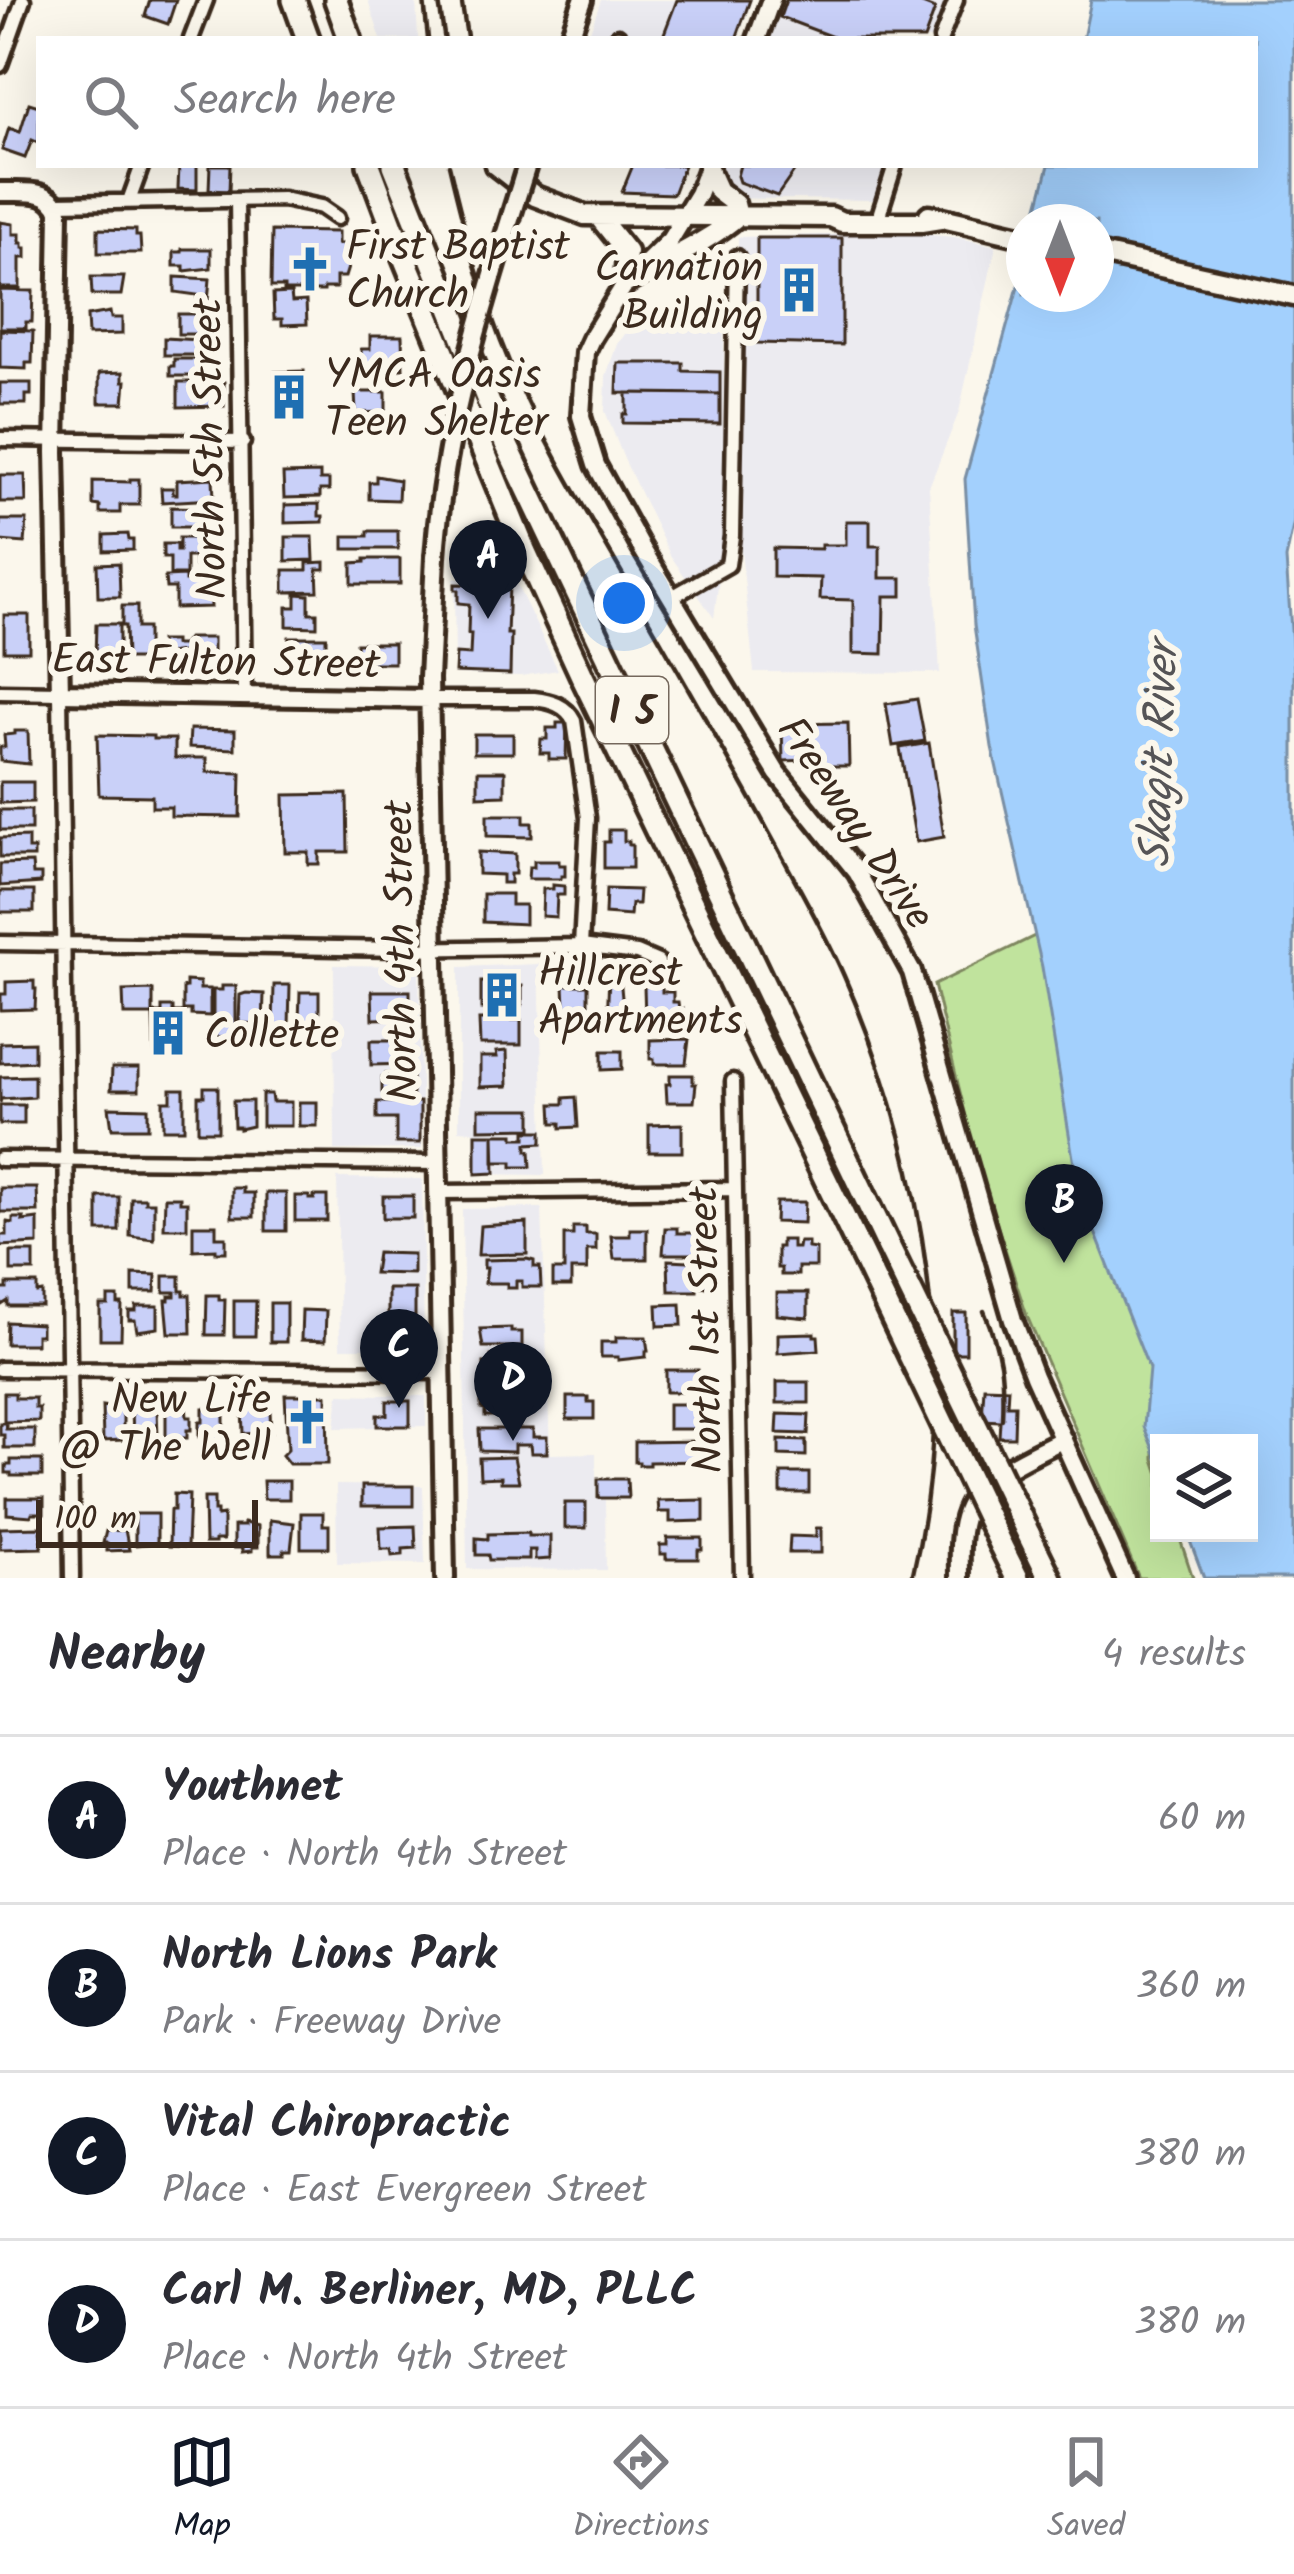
<!DOCTYPE html>
<meta charset="utf-8">
<style>
:root{--surface:#fff;--page:#f2f2f3;--text:#2b2b33;--muted:#7c7c81;--line:#e1e1e2;--accent:#111827}
body{margin:0;font-family:Kalam,sans-serif;background:var(--page);color:var(--text)}
.controls{position:absolute;right:36px;bottom:36px;display:grid;overflow:hidden;border-radius:0px;box-shadow:0 12px 48px #0002}
.controls button{width:108px;height:108px;display:grid;place-items:center;padding:0;border:0;border-bottom:3px solid var(--line);background:var(--surface);color:var(--text);font:60px sans-serif}
.compass{position:absolute;left:1006px;top:204px;width:108px;height:108px;border-radius:50%;background:var(--surface);box-shadow:0 12px 48px #0002;rotate:180deg}
.scale{position:absolute;left:36px;bottom:30px;width:222px;box-sizing:border-box;padding-left:12px;border:6px solid #3b2a1e;border-top:0;font-size:33px;line-height:42px;white-space:nowrap;color:#3b2a1e;-webkit-text-stroke:9px #fbf7ec;paint-order:stroke}
.you{position:absolute;left:624px;top:603px;width:42px;height:42px;margin:-30px;border:9px solid #fff;border-radius:50%;background:#1a73e8;box-shadow:0 0 0 18px #1a73e833}
.badge{display:grid;place-items:center;width:78px;height:78px;border-radius:50%;background:var(--accent);color:#fff;font-size:39px;font-weight:700}
.pin{position:absolute;translate:-50% -99px;filter:drop-shadow(0 3px 6px #0008)}
.pin::after{content:'';position:absolute;top:63px;width:42px;height:36px;background:inherit;clip-path:polygon(0 0,100% 0,50% 100%)}
.list{margin:0;padding:0;list-style:none}
h2{display:flex;justify-content:space-between;align-items:center;height:156px;margin:0;padding:0 48px;font-size:51px}
h2 small{font-size:39px;font-weight:400;color:var(--muted)}
.list li{display:grid;grid-template-columns:78px 1fr auto;gap:36px;align-items:center;box-sizing:border-box;height:168px;padding:0 48px;border-top:3px solid var(--line)}
.list b{display:block;font-size:45px;white-space:nowrap}
.list p{margin:0;font-size:39px;white-space:nowrap;color:var(--muted)}
.list em{font-size:39px;font-style:normal;color:var(--muted)}
.icon{flex:none;width:66px;height:66px;fill:none;stroke:currentColor;stroke-width:2;stroke-linecap:round;stroke-linejoin:round}
.map{position:relative;flex:none;width:1294px;height:1578px;overflow:hidden}
.search{position:absolute;background:var(--surface);box-shadow:0 12px 48px #0002;left:36px;right:36px;top:36px;height:132px;display:flex;align-items:center;gap:30px;box-sizing:border-box;padding:0 42px;border-radius:0px;color:var(--muted);font-size:45px}
.sheet{height:828px;background:var(--surface)}
nav{display:flex;justify-content:space-around;align-items:center;box-sizing:border-box;height:168px;border-top:3px solid var(--line);background:var(--surface);font-size:33px;color:var(--muted)}
nav a{display:grid;justify-items:center;gap:6px}
nav .on{color:var(--accent)}
.map>svg:first-child{display:block}
</style>
<div class="map">
<svg width="1294" height="1578" viewBox="0 0 1294 1578">
<rect width="100%" height="100%" fill="#fbf7ec"/>
<filter id="ink" filterUnits="userSpaceOnUse"><feTurbulence type="fractalNoise" baseFrequency=".00833" numOctaves="2"/><feDisplacementMap in="SourceGraphic" scale="24" xChannelSelector="R" yChannelSelector="G"/><feConvolveMatrix kernelMatrix="1 2 1 2 8 2 1 2 1" color-interpolation-filters="sRGB"/></filter>
<g filter="url(#ink)">
<path fill="#ecebf0" d="M368,0h48l2,39h-37z
M601,0h151l-14,39h-124l-24,-8z
M781,0h170l-15,39h-169z
M720,165h169l-13,35 -168,-2z
M908,233l47,4 41,9 -37,166 -30,75 11,186 -186,-1 -18,-168 2,-267z
M665,306l59,2 -1,240 -9,70 -44,-63 -46,-96 -19,-48 1,-35 11,-32 26,-37z
M513,577l45,93 -37,6 -66,-2 -1,-95z
M539,964l6,211 -70,-1 -1,-43 -15,-1v-163z
M334,965l85,1 3,183 -87,1z
M337,1178l85,1 2,169h-84z
M542,1208l8,246 46,-1v46l9,1 1,70 -139,-1 -5,-360z
M339,1394l87,2v30l-91,2z
M336,1485l87,1 2,78 -88,-1z"/>
<path fill="#c0e39d" stroke="#7e865e" stroke-width="3" d="M1041,933l113,409v117l5,15v59h19l15,45h-54l-112,-262 -48,-146 -45,-185z"/>
<path fill="#a3d0fd" stroke="#798ea4" stroke-width="3" d="M1091,0h203v521l-8,38 8,113v906h-90l-17,-45h62v-90h-90v20l-15,-36 5,-58 -71,-180 -36,-222 -50,-220 -18,-122 -9,-146 59,-214v29h72v-72h-62l15,-57h206v-126h-172z"/>
<path fill="#c9d0f8" stroke="#3b2a1e" stroke-width="3" d="M150,0h26l-8,24 -23,-8z
M677,0h73l-14,39h-74z
M786,0h126l23,9 -11,30h-86l-58,-22z
M29,103l10,3v37l-7,-3 -7,18 -23,-8 7,-22 11,4z
M179,165h18v25l-19,-1z
M210,165h20l-1,26 -20,-1z
M633,165h51l-11,29 -51,-2z
M740,165h56l2,1 -21,30 -38,-14 -2,-6z
M0,222l13,2v10h7v9h3v5h3v10h-6v30h-20z
M98,229l38,1v6h4l1,17h-43z
M272,231l66,1v12h7l5,17 -5,16h-9v11h-12v3h-40v-4h-13z
M757,238h85v107l-85,-2z
M182,249h29v19l-27,3v-5h-10v-14h8z
M91,277h33l-3,18h-29z
M175,277l35,2 -2,22h-11v-6l-22,-3z
M0,290l33,1 -1,31h-6v6h-26z
M291,293l1,9 14,-1 1,23 -25,1v-6h-8l-1,-25z
M110,312l1,6h11v16l-34,1 -1,-19z
M178,314h31l3,16h-6v4h-28z
M0,330l33,1 -1,32h-6v6l-26,-1z
M370,336h32l1,33h-10v10h-31l-1,-30h9z
M164,338l35,2v15h-35z
M174,359h38v14h-4v3h-38v-10h4z
M618,363h65v8l37,1v22l-103,-1z
M304,371l-1,40 -26,1 -2,-40z
M123,372v9h3l-2,22h-25v-30z
M178,382h46v24l-46,1z
M0,383h31v12h-5v9h-26z
M355,392h31v20l-30,1z
M627,393l93,1v30l-97,-1v-9h4z
M320,473v7h9v10h-9v7l-36,1 -1,-24z
M0,475h25l1,27h-26z
M376,476l23,4 -1,20 -29,-1v-17h7z
M213,478l1,21 -52,3 -1,-14h12v6h4v-14z
M130,479h9v26h-19v8h-20v-7l-7,-1v-24l37,1z
M319,504v12h4v6l-38,1v-18z
M171,507l42,1 -1,19h-41z
M0,520h27l-2,23 -25,-2z
M846,521h24v25h10v32h22v18h-18l-1,58 -30,-1v-53l-33,-1 1,-21 -48,-1v-29l48,1v-4h25z
M368,531h30v18h-54v-13h24z
M128,534l1,6h4v10l-29,1v-16z
M286,537h27l1,23 -28,1z
M179,538h34v28h-18v-9h-9v18h-16v-17h-7v-14h13v7h3z
M365,559h35v25h-48v-21l13,-1z
M325,562v7h-8l1,22 -34,1v-22h23v-7z
M119,563l1,34h-22l-1,-33z
M185,576v5h25l1,26 -36,1v-20h-9l-1,-11z
M455,584l54,2 -2,48h4l-1,40 -55,-2 1,-18 14,1 1,-21h-3l1,-30 -11,-1v-13h-3z
M296,594l13,1v18h8v14l-30,-1v-19h9z
M122,606h15v22h10v31h-21l-1,-33h-3z
M4,615h25v36h-25z
M96,624h23v35h-24z
M289,637h37v24h-37v-7h-3z
M188,638h25v20h-30v-6l-23,3v-14h14v4h9z
M356,643h38v20h-37z
M917,699l8,42 -32,5 -7,-42z
M557,723h10l-1,36h-17v-6h-9l1,-14h6v-11h10z
M848,723l1,43h-40v-6l-26,1 -1,-37z
M190,729l45,1v19l-46,-2z
M15,731h13l1,33 -29,-3v-14h5l-1,-12 11,-1z
M474,734h39v19h-39z
M97,735l56,1v3h22v19h32v14l34,1 -1,44 -69,-1v-9h-19v-11l-53,-1z
M929,743l15,94 -28,5 -16,-94z
M478,771h27v24l-27,1z
M0,782h33v20l-33,1z
M347,794l1,58h-29v12h-11v-12h-23l-1,-57z
M0,810h31v20h-31z
M487,815h37v8h8v14l-45,-1z
M609,830h15v11h5v4h3v23h-28v-26h5z
M28,837v12h6v8h-34v-19z
M478,852l37,2v20h-5v9h-8v-8l-24,-1z
M534,861h25v4h6v11h-4v3h-33l1,-12h5z
M32,863l1,11h8v9l-41,3v-22z
M553,885l11,1v9h-7l-1,22 -14,-1 1,-27h10z
M606,889l33,1 -1,14h-7l-1,12 -25,-2z
M0,891h34v21h-34z
M483,894h28v11h14v19l-42,-2z
M620,976l4,44h-17l2,-43z
M34,981v8h2l-1,20 -34,1v-16h5v-12z
M186,981l14,1v7h10v27l-19,-1v-5h-8v-23h3z
M481,982h32v4h9v19h-8v4h-33z
M274,985h16l-1,42h-16z
M564,985h24v42h-22z
M662,985v7h11v10h5l1,7h4v16l-19,1v-9l-19,1 -1,-32z
M222,986h14v51h-23v-47h9z
M153,990v23h9v-6h11v5h10v40h-29l-1,-37h-29l-1,-24z
M372,991h38v27l-37,1z
M300,992h19v25h-7v6h-13z
M246,993l18,1 -1,30 -24,-1 1,-28z
M479,1020h42v25h-41z
M689,1039l-3,25h-32v-5h-4v-19z
M371,1040h38l1,24 -39,1z
M34,1042v19l-34,2v-20z
M507,1051l1,35 -28,1v-30h17l-1,-5z
M602,1051h20v18l-20,1z
M112,1068h27v22h-28z
M386,1074h26v24h-11v-5l-19,-1v-14h4z
M670,1075h23v9h3l-2,18h-27l-1,-18h4z
M34,1076v21l-33,2 -1,4v-26z
M204,1087h14v44h-20v-35h6z
M171,1089h13v40h-21v-28h8z
M262,1094h9l1,8h19v24h-29z
M576,1097l2,30 -17,1v-5h-8l-1,-19h12v-6z
M233,1101h19v25l-13,3v-2h-5z
M299,1102h18v24h-18z
M377,1102h43v41h-24v-24h-19z
M0,1105h24v19h-24z
M109,1107l39,1v20h-36z
M479,1109h53v19l-53,1z
M682,1124v28h-33v-27z
M526,1131h16v12l-15,1v7h3l1,16h-19v-5h-18v-28h20v4h12z
M476,1134h18l1,39 -19,1z
M0,1188h37l1,24h-38z
M232,1188h11v5h11v24h-22z
M266,1193h20v38h-20z
M295,1196h14v3h5v-3h13v25h-32z
M383,1196h30v22h-30z
M98,1197h21v34h-21z
M165,1197h15v5h7v26h-23z
M131,1198h14v4h9v37l-24,-3z
M776,1202h29l-1,21 -29,-1z
M13,1218h11l-1,3 15,-2v25l-38,2v-11h7v-13l6,1z
M527,1223v31l-49,1 2,-29z
M193,1225h23v12h10v15h-10v-3l-23,1z
M573,1227h13v7h10v16h-9v20h-16v16h-18v-16h11v-35h9z
M665,1228h12v5h27v21h-41z
M630,1229h17v30h-33l-3,-23h19z
M781,1240h11v8h6l1,-6h9v6l8,1v18h-18v8h-17v-7h-4v-21h4z
M11,1252h23v19h-23z
M377,1253l36,1v20l-39,-1z
M527,1259l7,2v6h6l1,20h-19v-6h-6v7h-9v-5h-22l2,-15h-3v-8z
M668,1260l42,2 1,26 -14,-3v6h-28z
M133,1274l23,1 -1,17h-22z
M164,1276h16v15h4v4h6l1,38h-22l-3,-33h3v-4h6v-4h-11z
M7,1284h30v9l5,-1v14h-34v-5l-8,5v-17h7z
M388,1289h27v28h-27z
M777,1293h31v25l-31,-3z
M207,1295h12v5h6l-1,35h-18z
M108,1297h10v7h4l-1,35h-21v-34h8z
M234,1301h22l-1,35h-21z
M270,1303h16v39h-16z
M681,1304l1,21 -24,1 -1,-21z
M136,1306h22v22l-21,3 -2,-11h-6v-9h7z
M302,1310l24,1 -1,30 -24,-1z
M953,1313h13v40h-13z
M7,1322l34,2v11h-5v9h-30z
M374,1325l41,1v20h-33v-6h-8z
M511,1328v4h11v15h-39l-3,-18z
M814,1333v3h4l1,14 -41,3v-19z
M616,1337h30l2,14h-2v6l-28,3v-3h-17v-15h15z
M491,1356h12l2,3 2,11h4v13h-27v-20h5z
M666,1370h32v8h6v11h-6v3h-32z
M777,1382h32v21h-32z
M984,1387l24,1 -1,17h8l-1,32h-15l1,-16 -18,-1z
M486,1391h24l3,25h-28v-7l-4,-1v-9h5z
M4,1393h11v5h20v10h4v13l-35,1z
M285,1395h42l1,69h-39l-7,-9 6,-6z
M567,1397h21v5h6v17h-27z
M387,1401h23v25h-33v-11h10z
M147,1404v5h10l1,28h-25l-1,-28h6v-4z
M166,1404h20l1,13h4v13h-4v8h-21z
M668,1404h32v8h5v10h-4v7h-33z
M102,1406l21,3v31l-20,1z
M259,1406v6l11,-1 1,21 -28,2 -1,-27z
M203,1408h21v41h-21v-12h-4v-15h4z
M778,1414l31,1 -1,19 -31,-1z
M0,1423h6v6h29v19h-31v-13h-4z
M479,1429h54v8h14v16h-16l-1,-8h-16v7l-32,-1 -2,-1z
M779,1440l27,1v15l-27,-1z
M703,1441v4h3v12h-3v4l-54,1v3h-10v-3h-4v-20z
M514,1457l5,25h-18v-5l-21,1 -1,-20z
M11,1460h31v16h-31v-3h-5v-8h5z
M781,1473h28v20h-28z
M598,1479h29l1,19h-30z
M263,1481h26v18h-25z
M362,1486h51v20h-51z
M174,1494l15,1 -2,52 -18,-1 1,-36h4z
M7,1498h37v15h-12l-1,3 -24,-2z
M204,1498h10v13h3v5l6,-1v25h-8v3h-10z
M704,1500v21l-34,1v-10h-11l-1,-11z
M565,1503h21v25h-21z
M301,1513h22v12h6v23h-28z
M135,1514h22v29l-22,2z
M270,1520l24,3 -3,27h-7v4h-14z
M244,1523l14,3v21h-6v4l-10,1v-4h-8v-22h10z
M415,1526l1,22 -13,1v6l-11,1 -1,-7h-10l-1,-22z
M41,1527l1,21 -42,1v-21z
M816,1528h5v25h-32l1,-17 26,1z
M125,1530l4,20 -22,1v-8h-4l3,-12z
M528,1533v3h22v23l-15,1v-10h-6v10h-40l-1,-5h-12v-17l12,1v-5z
M667,1538h35v12h-4v9h-32v-5h-6v-9h7z"/>
<g fill="none" stroke-linecap="round" stroke-linejoin="round">
<g stroke="#3b2a1e" stroke-width="21">
<path id="street" d="M618,36l1,3
M191,39l15,-39
M941,39l15,-39
M0,65l23,-65
M237,200l7,496
M129,201l13,-36
M57,203l226,-4 38,8 16,11
M880,212l15,-47
M0,439l243,3
M672,597l56,-32 4,-29 5,-279
M0,692l60,1 12,885
M430,699h104c17,2 32,6 40,22l14,97 -7,128
M0,943l403,6 178,-3 56,7 21,9
M733,1081l9,497
M0,1159l439,4
M440,1192l293,-3
M0,1369l442,3"/>
</g>
<g stroke="#3b2a1e" stroke-width="26">
<path id="secondary" d="M569,39l14,-39
M757,39l14,-39
M709,165l-11,29 -28,46 -45,44 -34,55 -6,13 -4,64 15,49 45,82 136,226 80,99 55,100 101,348 21,56 91,202
M0,192c22,1 50,-5 59,19l-4,241 5,241 370,6
M435,557l-6,121 16,900
M960,1578c0,-21 -2,-46 6,-66 14,-37 64,-55 97,-73"/>
</g>
<g stroke="#3b2a1e" stroke-width="27">
<path id="primary" d="M450,0l6,39
M495,165l40,31 50,19 246,2 11,5h79l19,-3
M708,169l10,22 17,13 3,12
M929,215l95,22
M598,216l29,36 -2,32
M1096,253l198,43
M625,284c37,-23 79,-39 113,-68"/>
</g>
<g stroke="#3b2a1e" stroke-width="30">
<path id="highway" d="M294,0l14,39
M336,0l14,39
M369,165l30,80 126,307 58,126 283,585
M394,165l106,266 389,816
M1028,1533l22,45
M1000,1544l17,34"/>
</g>
<use href="#street" stroke="#fbf7ec" stroke-width="12"/>
<use href="#secondary" stroke="#fbf7ec" stroke-width="16"/>
<use href="#primary" stroke="#fbf7ec" stroke-width="18"/>
<use href="#highway" stroke="#fbf7ec" stroke-width="21"/>
<path stroke="#3b2a1e" stroke-width="4.5" d="M424,0l4,39
M449,165c16,68 34,135 61,199 34,78 78,150 120,223 51,90 103,178 152,269 21,39 44,79 62,120 82,187 116,402 68,602
M984,1311c17,40 20,65 18,108"/>
<g stroke="#3b2a1e" stroke-width="26" stroke-linecap="butt">
<path id="secondary-bridge" d="M435,557c9,-134 52,-265 92,-392"/>
</g>
<g stroke="#3b2a1e" stroke-width="30" stroke-linecap="butt">
<path id="highway-bridge" d="M889,1247l139,286
M866,1263l134,281"/>
</g>
<use href="#secondary-bridge" stroke="#fbf7ec" stroke-width="16"/>
<use href="#highway-bridge" stroke="#fbf7ec" stroke-width="21"/>
</g>
</g>
<defs>
<g id="church-bare" transform="scale(3.6)"><path d="M-1.2-6h2.4v3.5h3.3v2.4h-3.3V6h-2.4V-.1h-3.3v-2.4h3.3Z" fill="#1f6fb2" stroke="#fbf7ec" stroke-width="2.5" paint-order="stroke"/></g>
<g id="building-bare" transform="scale(3.6)"><path d="M-4-6H4V6H1V3H-1V6H-4ZM-2.5-4.3h1.7v1.8h-1.7ZM.8-4.3h1.7v1.8H.8ZM-2.5-1h1.7V.8h-1.7ZM.8-1h1.7V.8H.8Z" fill="#1f6fb2" stroke="#fbf7ec" stroke-width="2.5" paint-order="stroke"/></g>
</defs>
<g fill-rule="evenodd">
<use href="#church-bare" x="310" y="269"/>
<use href="#building-bare" x="799" y="290"/>
<use href="#building-bare" x="289" y="397"/>
<use href="#building-bare" x="502" y="995"/>
<use href="#building-bare" x="168" y="1033"/>
<use href="#church-bare" x="307" y="1422"/>
</g>
<g text-anchor="middle" stroke-width="12" stroke-linejoin="round" paint-order="stroke">
<rect fill="#fbf7ec" stroke="#75685c" stroke-width="3" x="596" y="677" width="72" height="66" rx="9"/>
<g font-size="39" font-weight="bold" fill="#3b2a1e">
<text x="632" y="724">I 5</text>
</g>
<g font-size="42" fill="#3b2a1e" stroke="#fbf7ec" text-anchor="start">
<text x="346" y="260">First Baptist<tspan x="346" dy="48">Church</tspan></text>
<text x="763" y="281" text-anchor="end">Carnation<tspan x="763" dy="48">Building</tspan></text>
<text x="325" y="388">YMCA Oasis<tspan x="325" dy="48">Teen Shelter</tspan></text>
<text x="538" y="986">Hillcrest<tspan x="538" dy="48">Apartments</tspan></text>
<text x="204" y="1048">Collette</text>
<text x="271" y="1413" text-anchor="end">New Life<tspan x="271" dy="48">@ The Well</tspan></text>
</g>
<g font-size="42" fill="#3b2a1e" stroke="#fbf7ec">
<text transform="translate(208 449) rotate(-91)" y="15">North 5th Street</text>
<text transform="translate(216 660) rotate(1)" y="15">East Fulton Street</text>
<text transform="translate(857 822) rotate(56)" y="15">Freeway Drive</text>
<text transform="translate(399 951) rotate(-91)" y="15">North 4th Street</text>
<text transform="translate(704 1330) rotate(-91)" y="15">North 1st Street</text>
</g>
<g font-size="45" font-style="italic" fill="#555456" stroke="#fbf7ec">
<text transform="translate(1157 755) rotate(-88)" y="16">Skagit River</text>
</g>
</g>
</svg>
<div class="controls">
<button><svg class="icon" aria-label="layers" viewBox="0 0 24 24"><path d="M12 4l9 5-9 5-9-5zM3 14l9 5 9-5"/></svg></button>
</div>
<svg class="compass" viewBox="-18 -18 36 36"><path d="M0-13l5 13h-10z" fill="#e53935"/><path d="M0 13l5-13h-10z" fill="#7c7c81"/></svg>
<div class="scale">100 m</div>
<div class="you"></div>
<div class="pin badge" style="left:488px;top:619px">A</div>
<div class="pin badge" style="left:1064px;top:1263px">B</div>
<div class="pin badge" style="left:399px;top:1408px">C</div>
<div class="pin badge" style="left:513px;top:1441px">D</div>
<div class="search"><svg class="icon" aria-label="search" viewBox="0 0 24 24"><circle cx="10" cy="10" r="6"/><path d="M15 15l6 6"/></svg>Search here</div>
</div>
<section class="sheet">
<h2>Nearby<small>4 results</small></h2>
<ul class="list">
<li><span class="badge">A</span><div><b>Youthnet</b><p>Place · North 4th Street</p></div><em>60 m</em></li>
<li><span class="badge">B</span><div><b>North Lions Park</b><p>Park · Freeway Drive</p></div><em>360 m</em></li>
<li><span class="badge">C</span><div><b>Vital Chiropractic</b><p>Place · East Evergreen Street</p></div><em>380 m</em></li>
<li><span class="badge">D</span><div><b>Carl M. Berliner, MD, PLLC</b><p>Place · North 4th Street</p></div><em>380 m</em></li>
</ul>
</section>
<nav>
<a class="on"><svg class="icon" aria-label="map" viewBox="0 0 24 24"><path d="M3 6l6-2 6 2 6-2v14l-6 2-6-2-6 2zM9 4v14M15 6v14"/></svg>Map</a>
<a><svg class="icon" aria-label="directions" viewBox="0 0 24 24"><path d="M12 3l9 9-9 9-9-9zM9 14v-3h6M13 9l2 2-2 2"/></svg>Directions</a>
<a><svg class="icon" aria-label="saved" viewBox="0 0 24 24"><path d="M7 4h10v16l-5-4-5 4z"/></svg>Saved</a>
</nav>
